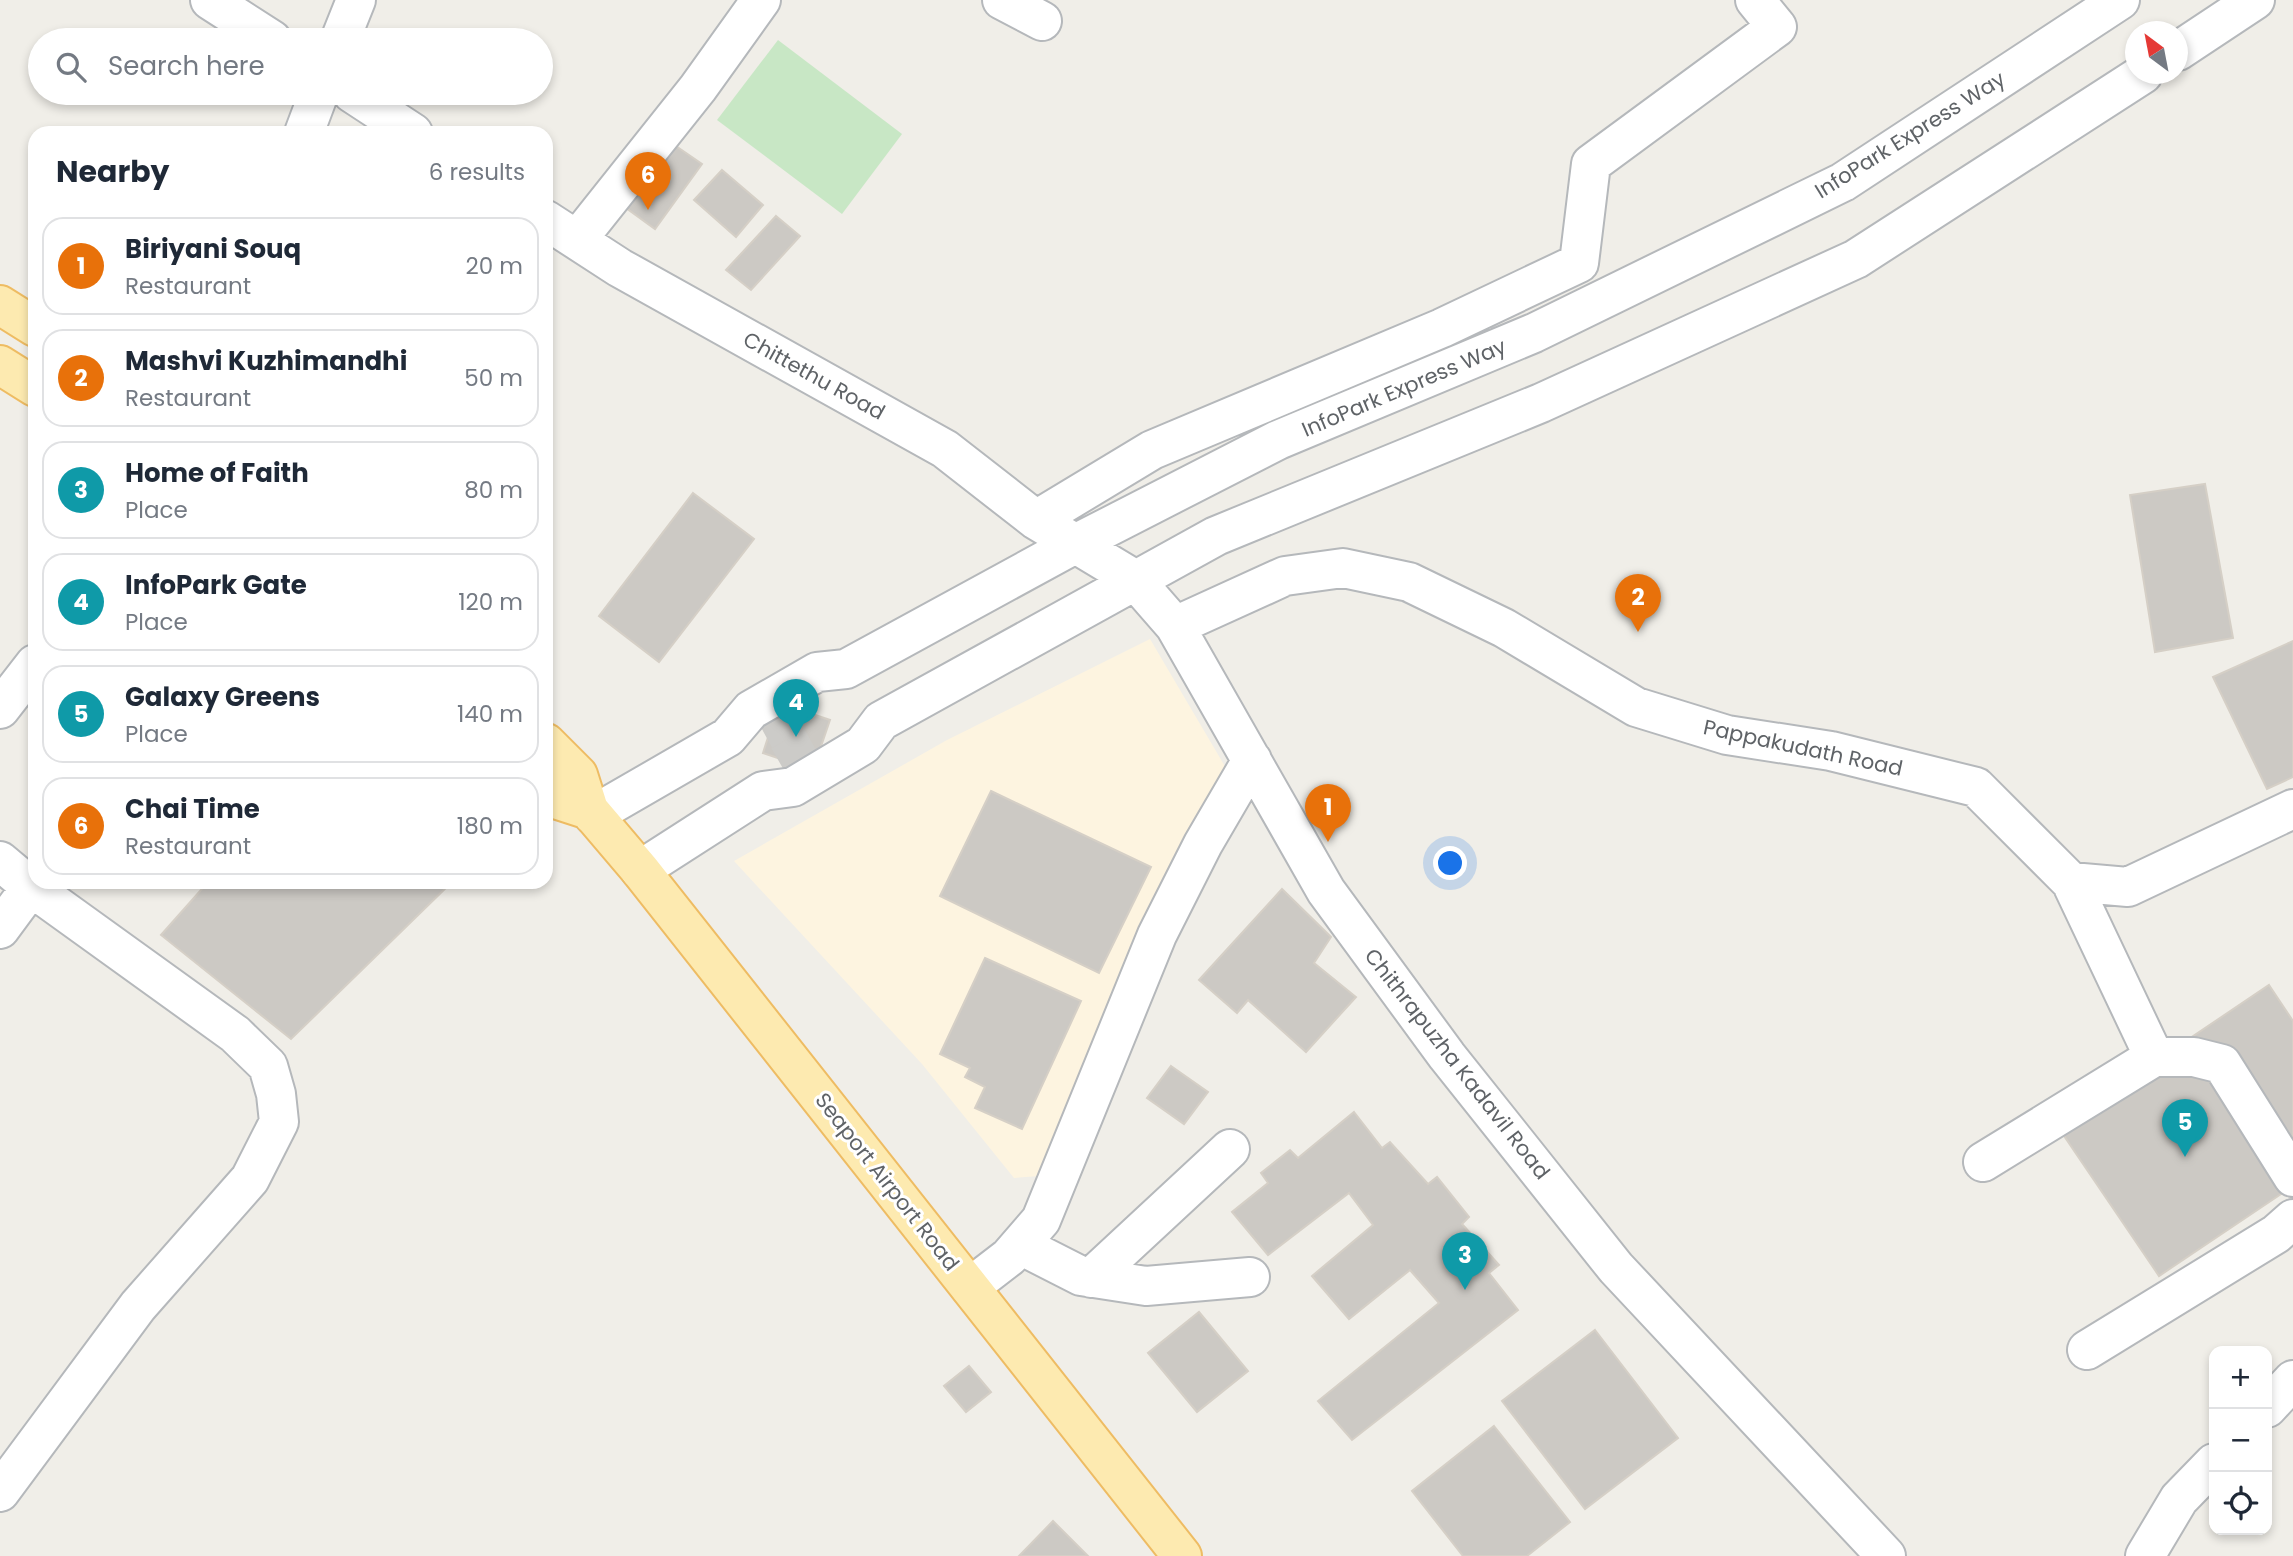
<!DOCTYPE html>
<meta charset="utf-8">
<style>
:root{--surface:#fff;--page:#f6f6f7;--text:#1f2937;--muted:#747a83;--line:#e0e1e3;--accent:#db2777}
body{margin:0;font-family:Poppins,sans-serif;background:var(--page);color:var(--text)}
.controls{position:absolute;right:21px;bottom:21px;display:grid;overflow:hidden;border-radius:14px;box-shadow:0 4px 10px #0003}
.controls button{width:63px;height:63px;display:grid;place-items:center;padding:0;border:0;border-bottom:2px solid var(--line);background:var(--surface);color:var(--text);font:35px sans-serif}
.compass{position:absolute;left:2125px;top:21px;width:63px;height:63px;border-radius:50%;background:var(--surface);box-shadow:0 4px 10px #0003;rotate:328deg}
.you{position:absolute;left:1451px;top:864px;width:24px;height:24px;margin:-18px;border:5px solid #fff;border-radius:50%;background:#1a73e8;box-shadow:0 0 0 10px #1a73e833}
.badge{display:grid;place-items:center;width:46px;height:46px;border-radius:50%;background:var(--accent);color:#fff;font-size:23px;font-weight:700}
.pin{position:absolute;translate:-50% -58px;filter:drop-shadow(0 2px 4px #0008)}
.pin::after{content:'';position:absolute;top:37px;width:24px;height:21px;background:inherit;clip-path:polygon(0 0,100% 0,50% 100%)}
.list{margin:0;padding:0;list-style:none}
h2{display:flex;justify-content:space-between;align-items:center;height:91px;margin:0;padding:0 28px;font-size:30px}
h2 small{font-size:23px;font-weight:400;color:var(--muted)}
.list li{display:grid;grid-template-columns:46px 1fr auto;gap:21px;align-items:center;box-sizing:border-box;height:98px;margin:0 14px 14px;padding:0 14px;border:2px solid var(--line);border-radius:21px}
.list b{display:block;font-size:26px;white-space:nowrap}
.list p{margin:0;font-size:23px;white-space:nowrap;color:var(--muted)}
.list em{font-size:23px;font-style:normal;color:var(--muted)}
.icon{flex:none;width:38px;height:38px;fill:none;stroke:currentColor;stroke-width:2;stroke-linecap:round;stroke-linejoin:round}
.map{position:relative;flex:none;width:2293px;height:1556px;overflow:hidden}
.search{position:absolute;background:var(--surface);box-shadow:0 4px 10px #0003;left:28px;top:28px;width:525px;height:77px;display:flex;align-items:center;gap:18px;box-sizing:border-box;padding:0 24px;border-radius:38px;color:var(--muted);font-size:26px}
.panel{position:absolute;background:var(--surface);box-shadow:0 4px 10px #0003;left:28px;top:126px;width:525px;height:763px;border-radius:21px}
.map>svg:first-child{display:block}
</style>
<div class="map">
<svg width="2293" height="1556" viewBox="0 0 2293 1556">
<rect width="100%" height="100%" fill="#f0eee8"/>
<path fill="#fdf4e0" d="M1150,639l83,141 -181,395 -38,3 -92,-114 -188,-203 213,-121z"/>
<path fill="#c8e7c5" d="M778,40l124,94 -60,80 -125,-94z"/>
<path fill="#ccc9c4" stroke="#d5cfc6" stroke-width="2" d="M673,144l29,20 -47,65 -29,-21z
M722,170l41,35 -27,32 -42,-37z
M776,216l24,20 -49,54 -25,-20z
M2205,484l28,154 -78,14 -25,-157z
M693,493l61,46 -95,123 -60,-46z
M2293,641v136l-26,12 -54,-112z
M779,703l51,17 -17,50 -50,-17z
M991,791l160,76 -52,106 -159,-77z
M208,882h244l-161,157 -130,-104z
M1282,889l49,48 -17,26 42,34 -50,55 -58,-52 -11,13 -38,-33z
M985,958l96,43 -59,128 -47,-21 10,-21 -20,-10 5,-9 -30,-14z
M2269,985l24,36v165l-134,90 -101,-149z
M1171,1066l37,26 -24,32 -37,-26z
M1354,1112l28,36 8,-6 38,42 9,-7 32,40 -7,7 37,41 -10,8 29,37 -166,130 -34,-39 121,-98 -29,-33 -61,49 -37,-43 61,-51 -24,-32 -81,62 -36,-43 36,-29 -7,-10 29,-23 8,8z
M1199,1312l49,59 -51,41 -49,-59z
M1595,1330l83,108 -93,71 -83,-108z
M969,1366l22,26 -25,20 -22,-26z
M1494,1426l76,96 -43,34h-64l-51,-65z
M1053,1521l35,35h-69z"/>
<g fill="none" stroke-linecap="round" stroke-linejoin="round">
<path stroke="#cccbc8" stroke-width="38" stroke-dasharray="38 19" stroke-linecap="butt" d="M763,731l42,-23
M781,765l42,-24"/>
<g stroke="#b5b8bb" stroke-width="42">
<path id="minor" d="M210,0l62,40
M1002,0l40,21
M340,40l16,-40
M2178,51l77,-51
M352,93l61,40
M304,133l15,-40
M546,220l74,48 325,181 91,71 98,59 41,47 151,265 121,165 169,212 270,288
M577,240l121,-152 63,-88
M1036,520l116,-70 290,-122 137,-65 12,-99 186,-137 -22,-27
M1175,626l110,-50 58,-8 66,14 95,46 132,79 91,28 104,16 145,36 95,95 57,5 165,-78
M0,709l35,-45
M593,815l135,-78 23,-27 66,-38 29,-3 229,-125 203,-104 256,-107 309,-151 277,-182
M0,861l31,26 204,147 33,32 8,28 3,28 -29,57 -112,127 -138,186
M640,870l123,-79 30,-4 70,-42 18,-24 335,-185 325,-133 315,-144 287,-185
M2071,882l83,175h40l28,7 71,113
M0,929l31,-42
M1983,1162l171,-105
M1020,1245l61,31 65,10 104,-9
M1091,1278l139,-129
M970,1287l39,-30 32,-37 116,-285 46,-91 49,-84
M2087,1350l189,-116 17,-15
M2267,1408l26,-28
M2145,1556l34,-57 35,-36"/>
</g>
<g stroke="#eebc63" stroke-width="42">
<path id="major" d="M0,305l35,22
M0,365l35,22
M546,743l32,32 11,35 51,60 542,686
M546,790l9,9 34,11"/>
</g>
<use href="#minor" stroke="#fff" stroke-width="38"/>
<use href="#major" stroke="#fdeab0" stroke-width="38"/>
</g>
<g text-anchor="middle" stroke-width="6" stroke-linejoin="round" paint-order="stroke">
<g font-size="21" fill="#5f6367" stroke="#fff">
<text transform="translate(1910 135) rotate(-32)" y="7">InfoPark Express Way</text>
<text transform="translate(814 376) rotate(29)" y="7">Chittethu Road</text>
<text transform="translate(1404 388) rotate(-23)" y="7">InfoPark Express Way</text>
<text transform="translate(1803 748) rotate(12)" y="7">Pappakudath Road</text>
<text transform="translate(1457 1064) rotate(52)" y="7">Chithrapuzha Kadavil Road</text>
<text transform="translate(887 1182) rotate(52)" y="7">Seaport Airport Road</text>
</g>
</g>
</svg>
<div class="controls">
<button>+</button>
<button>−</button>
<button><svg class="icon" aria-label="locate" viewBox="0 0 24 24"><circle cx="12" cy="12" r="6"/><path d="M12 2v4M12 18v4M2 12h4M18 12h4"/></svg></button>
</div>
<svg class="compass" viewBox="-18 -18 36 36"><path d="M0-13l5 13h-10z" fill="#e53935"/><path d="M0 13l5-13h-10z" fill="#747a83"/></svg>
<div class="you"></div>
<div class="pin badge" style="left:1328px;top:842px;background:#e8710a">1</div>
<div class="pin badge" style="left:1638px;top:632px;background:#e8710a">2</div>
<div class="pin badge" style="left:1465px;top:1290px;background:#0f9aa8">3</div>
<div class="pin badge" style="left:796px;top:737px;background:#0f9aa8">4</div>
<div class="pin badge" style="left:2185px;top:1157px;background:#0f9aa8">5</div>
<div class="pin badge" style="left:648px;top:210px;background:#e8710a">6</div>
<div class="search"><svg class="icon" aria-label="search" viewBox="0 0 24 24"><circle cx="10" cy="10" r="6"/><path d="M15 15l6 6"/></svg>Search here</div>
<section class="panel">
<h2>Nearby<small>6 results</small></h2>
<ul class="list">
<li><span class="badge" style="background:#e8710a">1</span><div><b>Biriyani Souq</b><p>Restaurant</p></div><em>20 m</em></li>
<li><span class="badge" style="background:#e8710a">2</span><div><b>Mashvi Kuzhimandhi</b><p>Restaurant</p></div><em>50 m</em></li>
<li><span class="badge" style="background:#0f9aa8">3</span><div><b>Home of Faith</b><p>Place</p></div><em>80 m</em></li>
<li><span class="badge" style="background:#0f9aa8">4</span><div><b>InfoPark Gate</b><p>Place</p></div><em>120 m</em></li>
<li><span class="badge" style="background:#0f9aa8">5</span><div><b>Galaxy Greens</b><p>Place</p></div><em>140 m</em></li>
<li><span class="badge" style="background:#e8710a">6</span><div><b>Chai Time</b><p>Restaurant</p></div><em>180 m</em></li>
</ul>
</section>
</div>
